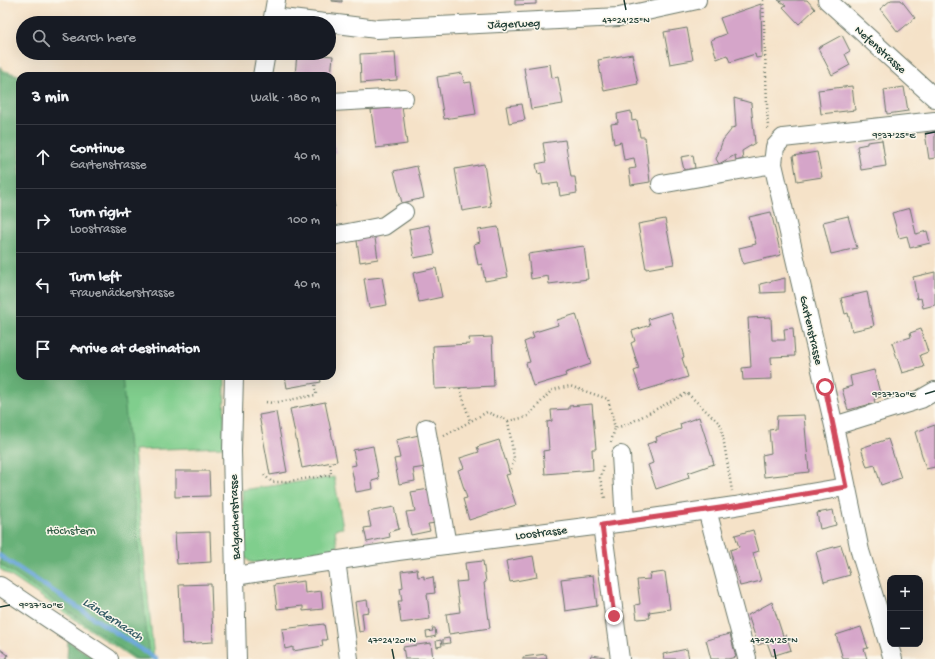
<!DOCTYPE html>
<meta charset="utf-8">
<style>
:root{--surface:#171b24;--page:#242831;--text:#f1f3f6;--muted:#9ea1a6;--line:#363941}
body{margin:0;font-family:"Gochi Hand",sans-serif;background:var(--page);color:var(--text)}
.controls{position:absolute;right:12px;bottom:12px;display:grid;overflow:hidden;border-radius:8px;box-shadow:0 4px 16px #0002}
.controls button{width:36px;height:36px;display:grid;place-items:center;padding:0;border:0;border-bottom:1px solid var(--line);background:var(--surface);color:var(--text);font:20px sans-serif}
.stop{position:absolute;width:12px;height:12px;margin:-9px;border:3px solid #d1495b;border-radius:50%;background:#fff}
.stop.end{background:#d1495b;border-color:#fff;box-shadow:0 1px 4px #0008}
.list{margin:0;padding:0;list-style:none}
h2{display:flex;justify-content:space-between;align-items:center;height:52px;margin:0;padding:0 16px;font-size:17px}
h2 small{font-size:13px;font-weight:400;color:var(--muted)}
.list li{display:grid;grid-template-columns:26px 1fr auto;gap:12px;align-items:center;box-sizing:border-box;height:64px;padding:0 16px;border-top:1px solid var(--line)}
.list b{display:block;font-size:15px;white-space:nowrap}
.list p{margin:0;font-size:13px;white-space:nowrap;color:var(--muted)}
.list em{font-size:13px;font-style:normal;color:var(--muted)}
.icon{flex:none;width:22px;height:22px;fill:none;stroke:currentColor;stroke-width:2;stroke-linecap:round;stroke-linejoin:round}
.map{position:relative;flex:none;width:935px;height:659px;overflow:hidden}
.search{position:absolute;background:var(--surface);box-shadow:0 4px 16px #0002;left:16px;top:16px;width:320px;height:44px;display:flex;align-items:center;gap:10px;box-sizing:border-box;padding:0 14px;border-radius:22px;color:var(--muted);font-size:15px}
.panel{position:absolute;background:var(--surface);box-shadow:0 4px 16px #0002;left:16px;top:72px;width:320px;height:308px;border-radius:12px}
.map>svg:first-child{display:block}
</style>
<div class="map">
<svg width="935" height="659" viewBox="0 0 935 659">
<rect width="100%" height="100%" fill="#fbf7ec"/>
<filter id="ink" filterUnits="userSpaceOnUse"><feTurbulence type="fractalNoise" baseFrequency=".025" numOctaves="2"/><feDisplacementMap in="SourceGraphic" scale="8" xChannelSelector="R" yChannelSelector="G"/><feConvolveMatrix kernelMatrix="1 2 1 2 8 2 1 2 1" color-interpolation-filters="sRGB"/></filter>
<filter id="wash" filterUnits="userSpaceOnUse"><feTurbulence type="fractalNoise" baseFrequency=".012" numOctaves="4" result="noise"/><feDisplacementMap in="SourceGraphic" scale="16" xChannelSelector="R" yChannelSelector="G"/><feGaussianBlur stdDeviation="0.9" result="paint"/><feColorMatrix in="noise" values="0 0 0 0 0 0 0 0 0 0 0 0 0 0 0 0 0 1.4 0 .05"/><feComposite in="paint" operator="in"/></filter>
<g filter="url(#wash)">
<rect width="100%" height="100%" fill="#f5e2c8"/>
<path fill="#80ce8d" stroke="#508660" d="M0,66l2,4 20,6h-2v300h205l-1,71 -90,3 20,209h-20l-134,-90z
M334,477l9,51 -8,1 3,23 -79,11 -9,-1 -6,-5 -2,-67z"/>
<path fill="#68b178" stroke="#447756" d="M0,69l1,3 19,5v299h102l27,283h-12l-137,-95z
M68,641l28,18h-29z"/>
<g fill="none" stroke-linecap="round" stroke-linejoin="round">
<path stroke="#67a5d9" stroke-width="5" d="M0,556l156,103"/>
</g>
<g id="blocks">
<path fill="#d5a5c9" d="M332,0h10v2l-10,-1z
M515,0h21v4l-21,1z
M778,0h29l8,9 -16,15 -16,-17 3,-2z
M891,0h10l14,18 -17,14 -18,-23z
M761,4l1,53 -6,1 -1,-4 -25,8 -3,-7 -10,4 -6,-19 15,-6 -6,-16z
M687,28l6,32 -23,4 -6,-32z
M842,35l8,16 -5,3 5,11 -18,10 -14,-27z
M395,52l2,28 -36,3 -1,-29z
M297,53l36,3 -2,20h-36z
M632,54l6,30 -34,7 -6,-31z
M550,64l2,14 6,-1 5,27 -32,5 -7,-41z
M462,73l2,10 7,-1 5,32 -32,5 -7,-42z
M852,86l3,24 -34,4 -3,-24z
M904,87l4,24 -21,3 -3,-24z
M734,98l17,5 4,40 -13,8 1,8 -7,2 -1,-6 -16,9 -3,-5 7,-19 8,-10v-2l5,-1z
M522,104l3,16 -16,3 -3,-17z
M402,106l5,38 -31,4 -5,-38z
M631,111l1,10 5,-1 3,17h5l5,45 -19,3 -2,-16 7,-1 -2,-10 -10,2 -3,-18 -7,2 -3,-20 7,-1 -1,-9z
M935,131v27l-6,1 -4,-26z
M332,135l4,18h-4z
M565,140l6,37h4l2,16 -17,3 -2,-13 -15,2 -2,-12 -3,1 -2,-10 10,-2 -3,-19z
M882,140l4,26 -25,4 -4,-24 10,-2v-2z
M817,152l5,25 -25,4 -4,-25z
M693,155l2,13 -11,2 -3,-13z
M484,164l7,42 -29,5 -7,-42z
M417,166l7,32 -22,5 -8,-32z
M332,193l3,14h-3z
M910,208l6,26 11,-3 3,12 -20,5 -3,-12 -8,2 -7,-25z
M771,212l10,43 -38,9 -4,-16 17,-4 -7,-27z
M848,216l9,32 -26,6 -8,-32z
M665,219l9,45 -28,5 -8,-45z
M429,225l6,29 -21,4 -5,-29z
M498,227l10,50 -23,4 -3,-17 -4,1 -4,-21 6,-2 -2,-12z
M374,231l4,28 -18,3 -4,-28z
M584,246l4,33 -39,5 -1,-8 -17,3 -3,-25z
M436,268l6,29 -23,5 -6,-29z
M935,272v33l-12,3 -2,-10 -4,1 -4,-22z
M382,277l5,28 -18,3 -5,-29z
M785,278v14l-24,1 -1,-9z
M867,292l7,34 -22,5 -4,-18 -3,1 -4,-16z
M671,312l13,45 -2,1 6,19 -47,14 -7,-20 5,-2 -8,-26 4,-2 -3,-10 18,-6 -2,-6z
M576,314l15,50 -26,9 1,3 -33,10 -7,-23 4,-1 -6,-20 10,-4 -2,-5 26,-8 -1,-5z
M771,317l1,23h13l-1,-11 9,-1 2,28 -24,1 1,22 -29,1 -1,-12 9,-1 -3,-49z
M921,329l7,23 -8,3 4,12 -22,6 -10,-30 19,-6 -1,-4z
M492,337l2,49 -59,3 -2,-43 37,-2 -1,-6z
M874,370l7,27 -7,2 1,4 -27,7 -6,-21 10,-3 -2,-10z
M285,376h35l1,6 -34,6z
M325,402l12,59 -35,7 -12,-59z
M592,404l4,45h-4l1,21 -48,4 -2,-23 6,-1 -2,-28 5,-1 -1,-11 18,-1v-3z
M276,412l11,60 -17,3 -11,-60z
M804,415l5,57 -45,5 -2,-22 9,-2 -2,-23 7,-1 1,-13z
M699,417l15,47 -26,9 1,5 -33,11 -8,-24 5,-2 -6,-19 10,-3 -1,-4 25,-8 -1,-5z
M935,425v42l-9,2 -11,-37z
M419,435l6,32 -12,2 2,12 -16,3 -5,-25 6,-1 -4,-18z
M888,439l13,39 -20,7 -6,-20 -8,2 -6,-19z
M499,440l11,34 -4,1 10,30 -47,15 -6,-21 4,-1 -9,-28 6,-2 -4,-10 19,-6 -2,-5z
M373,446l6,33 -7,2 1,8 -17,3 -5,-26 5,-1 -3,-15z
M175,471h34l1,25 -35,1z
M429,489l7,34 -8,1 2,7 -19,4 -5,-23 9,-1 -4,-19z
M394,507l5,22 -10,3 1,5 -23,5 -3,-14 7,-1 -3,-15z
M833,510l3,15 -16,4 -3,-16z
M753,530l6,21 -6,2 8,28 -21,5 -10,-36 9,-3 -4,-12z
M210,532l1,30 -34,2 -2,-31z
M841,545l9,30 -26,7 -8,-30z
M533,556l4,21 -27,5 -4,-21z
M483,561l3,21 -2,1 6,45 -41,6 -3,-20 14,-2 -4,-30 11,-1 -2,-18z
M417,569l1,8 6,-1v3l9,-2 2,16 -8,1 3,25 -29,4 -3,-22h4l-2,-13 3,-1 -2,-16z
M665,572l5,37 -21,3 1,6 -13,1 -2,-14 5,-1 -3,-24 13,-1 -1,-5z
M593,575l4,31 -32,5 -4,-32z
M304,581l1,12 16,-2 2,18 -20,2v-5l-26,3 -3,-24z
M211,584l2,58 -31,2 -3,-59z
M367,600l2,12 -7,1 2,18 -5,1 -4,-30z
M772,602l11,34 3,-1 5,15 -19,6 -5,-14 -9,3 -10,-30z
M324,624l3,16h-5l1,6 -30,5v-4l-8,2 -3,-20z
M861,627l7,21 -4,1 3,10h-24l-7,-24z
M432,628h3l1,8 -9,2 -1,-6 7,-1z
M730,634l6,23 -8,2h-17l-5,-19z
M449,638l1,5 -7,1v-5z
M441,640l1,6 -5,1 -1,-6z
M431,643l2,16h-28l-2,-12z
M0,649l8,6 -2,4h-6z
M687,649l2,10h-25l-1,-5z
M546,654l1,5h-24v-2z
M591,655l14,2 -1,2h-14z"/>
</g>
</g>
<g filter="url(#ink)">
<use href="#blocks" fill-opacity="0" stroke="#6a7768" stroke-width="1"/>
<g fill="none" stroke-linecap="round" stroke-linejoin="round">
<g stroke="#6a7768" stroke-width="20">
<path id="minor" d="M827,0l108,98
M273,17l52,6
M272,23l4,-23
M329,23l48,6 242,-12 78,-17
M262,76l4,-23
M332,102l72,-4
M661,184l112,-20
M332,236l52,-10 20,-14
M234,376l-2,75 5,208
M834,426l87,-27 14,-8
M426,428l21,117
M621,455l4,67
M707,510l40,148
M602,525l18,134
M336,560l13,99
M235,576l163,-25 227,-29 110,-16 110,-19
M0,586l109,73
M893,659l-33,-108 -26,-125 -61,-262 2,-17 8,-9 152,-17"/>
</g>
<path stroke="#6a7768" stroke-width="2.5" stroke-dasharray="1 3" stroke-linecap="butt" d="M763,0l5,129
M460,388l10,33
M266,402l7,1 43,-8 -1,-12
M508,421l6,37 -3,12 -3,1
M444,436l43,-24 21,9 19,-4 25,-27 18,-4 38,13 7,29
M611,442l4,-14 11,-3 61,-32 34,32 11,66
M604,466l-4,12 5,20
M264,475l8,7h11l48,-7 -1,-13"/>
<use href="#minor" stroke="#fff" stroke-width="18"/>
</g>
</g>
<g fill="none" stroke-linecap="round" stroke-linejoin="round" filter="url(#ink)">
<path stroke="#d1495b" stroke-width="5" d="M614,616l-12,-91 132,-19 112,-19 -21,-100"/>
</g>
<path fill="none" stroke="#1f3d34" stroke-width="1.5" d="M624,0l2,10M925,134l10,-2M925,394l10,-3M0,607l10,-2M392,649l2,10M774,649l2,10"/>
<g text-anchor="middle" stroke-width="3" stroke-linejoin="round" paint-order="stroke">
<g font-size="12" fill="#1f3d34" stroke="#fbf7ec">
<text transform="translate(514 23) rotate(-2)" y="4">Jägerweg</text>
<text transform="translate(881 49) rotate(42)" y="4">Nefenstrasse</text>
<text transform="translate(812 330) rotate(77)" y="4">Gartenstrasse</text>
<text transform="translate(234 517) rotate(-92)" y="4">Balgacherstrasse</text>
<text transform="translate(541 532) rotate(-7)" y="4">Loostrasse</text>
</g>
<g font-size="12" fill="#37614a" stroke="#fbf7ec">
<text x="71" y="534">Höchstern</text>
</g>
<g font-size="13" font-style="italic" fill="#355c66" stroke="#fbf7ec">
<text transform="translate(114 618) rotate(33)" y="5">Ländernaach</text>
</g>
</g>
<g font-size="10" text-anchor="middle" fill="#1f3d34" stroke="#fbf7ec" stroke-width="3" stroke-linejoin="round" paint-order="stroke">
<text x="626" y="23">47°24'25"N</text>
<text x="894" y="138">9°37'25"E</text>
<text x="894" y="397">9°37'30"E</text>
<text x="41" y="608">9°37'30"E</text>
<text x="392" y="643">47°24'20"N</text>
<text x="774" y="643">47°24'25"N</text>
</g>
</svg>
<div class="controls">
<button>+</button>
<button>−</button>
</div>
<div class="stop" style="left:825px;top:387px"></div>
<div class="stop end" style="left:614px;top:616px"></div>
<div class="search"><svg class="icon" aria-label="search" viewBox="0 0 24 24"><circle cx="10" cy="10" r="6"/><path d="M15 15l6 6"/></svg>Search here</div>
<section class="panel">
<h2>3 min<small>Walk · 180 m</small></h2>
<ul class="list">
<li><svg class="icon" aria-label="ahead" viewBox="0 0 24 24"><path d="M12 20V5M6 11l6-6 6 6"/></svg><div><b>Continue</b><p>Gartenstrasse</p></div><em>40 m</em></li>
<li><svg class="icon" aria-label="right" viewBox="0 0 24 24"><path d="M7 20v-9h11M14 6l5 5-5 5"/></svg><div><b>Turn right</b><p>Loostrasse</p></div><em>100 m</em></li>
<li><svg class="icon" aria-label="left" viewBox="0 0 24 24"><path d="M17 20v-9H6M10 6l-5 5 5 5"/></svg><div><b>Turn left</b><p>Frauenäckerstrasse</p></div><em>40 m</em></li>
<li><svg class="icon" aria-label="arrive" viewBox="0 0 24 24"><path d="M6 21V4h12l-3 4 3 4H6"/></svg><div><b>Arrive at destination</b></div></li>
</ul>
</section>
</div>
